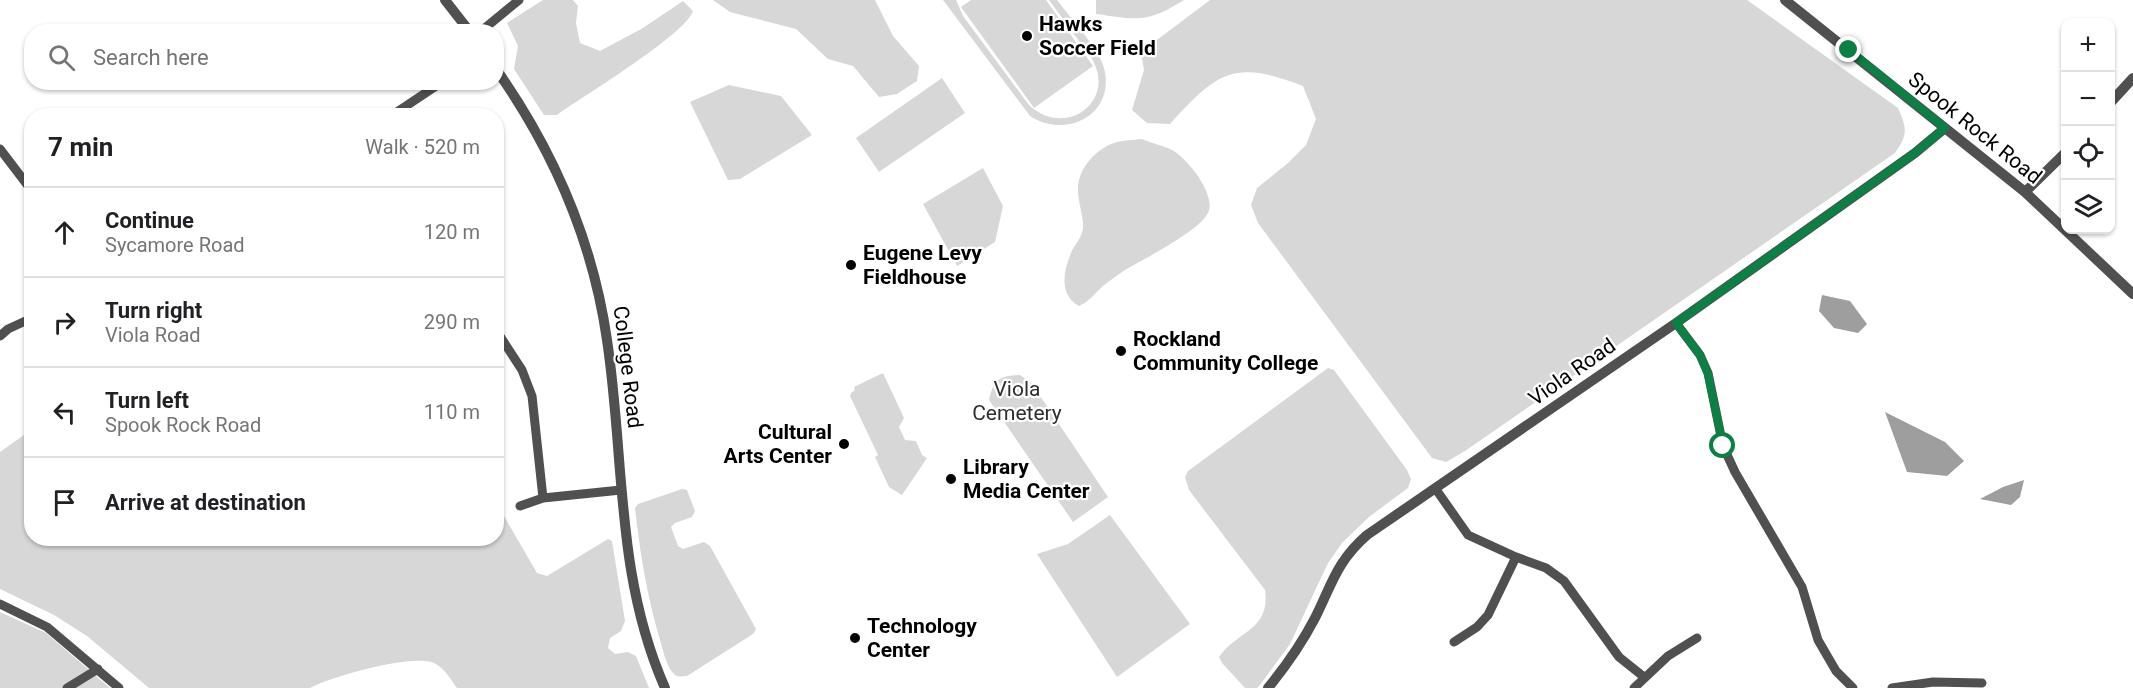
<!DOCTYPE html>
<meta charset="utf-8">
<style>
:root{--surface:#fff;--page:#f6f6f6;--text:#202124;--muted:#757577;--line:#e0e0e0}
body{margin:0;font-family:Roboto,sans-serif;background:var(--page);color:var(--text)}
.controls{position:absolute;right:18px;top:18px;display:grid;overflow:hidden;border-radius:12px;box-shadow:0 2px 4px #0004}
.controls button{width:54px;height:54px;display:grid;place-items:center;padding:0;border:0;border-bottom:2px solid var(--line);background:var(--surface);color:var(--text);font:30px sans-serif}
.stop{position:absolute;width:18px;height:18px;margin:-14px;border:4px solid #0b8043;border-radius:50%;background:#fff}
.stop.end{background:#0b8043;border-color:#fff;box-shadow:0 2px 6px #0008}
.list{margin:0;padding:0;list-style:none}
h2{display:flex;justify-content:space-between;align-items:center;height:78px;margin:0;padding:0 24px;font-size:26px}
h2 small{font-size:20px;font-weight:400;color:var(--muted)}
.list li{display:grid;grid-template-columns:39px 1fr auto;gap:18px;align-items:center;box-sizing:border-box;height:90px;padding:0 24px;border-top:2px solid var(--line)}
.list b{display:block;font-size:22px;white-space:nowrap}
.list p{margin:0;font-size:20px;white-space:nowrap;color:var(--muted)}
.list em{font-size:20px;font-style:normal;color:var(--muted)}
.icon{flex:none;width:33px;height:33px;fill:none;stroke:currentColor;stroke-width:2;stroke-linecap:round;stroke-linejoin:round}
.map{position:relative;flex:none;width:2133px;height:688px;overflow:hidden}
.search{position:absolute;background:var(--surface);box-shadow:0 2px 4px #0004;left:24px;top:24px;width:480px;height:66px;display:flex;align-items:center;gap:15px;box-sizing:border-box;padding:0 21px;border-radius:24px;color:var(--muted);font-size:22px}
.panel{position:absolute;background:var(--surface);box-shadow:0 2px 4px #0004;left:24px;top:108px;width:480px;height:438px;border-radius:24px}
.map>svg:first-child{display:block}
</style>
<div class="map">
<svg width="2133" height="688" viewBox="0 0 2133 688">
<rect width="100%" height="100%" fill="#fff"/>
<path fill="#d7d7d7" d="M543,0h30l5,6 -2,17 4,20 20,8 43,-23 40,-27 10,10c-7,23 -111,86 -136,104h-13l-30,-46 4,-23 -11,-23z
M713,0h162l18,36 26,30 -2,15 -20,13 -18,3 -26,-31 -25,-7 -32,-30 -66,-17z
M943,0h13l7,16 66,89c36,34 88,-3 63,-46l-43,-59h8c13,17 42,49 47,68 12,46 -37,72 -74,48z
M971,0h75l47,66 -59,42 -73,-101z
M1096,0h88c-37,23 -45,20 -88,14z
M1210,0h537l151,108c9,20 10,27 -3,45l-430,298 -19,11 -14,-4 -174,-235 -7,-18 6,-17 31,-25 18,-18 10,-26 -13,-33c-69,-27 -86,-14 -133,38l-23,-1 -15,-13 12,-40 -3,-18z
M942,78l23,35 -86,59 -23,-34z
M729,85l52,11 31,39 -72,44 -12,1 -38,-78z
M1142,139c9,4 20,6 30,11 15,8 45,45 36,63 -9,18 -64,46 -83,57 -7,5 -15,10 -22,16 -9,8 -13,15 -24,20 -20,-11 -16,-34 -8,-53 3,-8 11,-15 12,-25 1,-11 -6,-28 -5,-41 1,-19 18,-38 36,-44 9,-3 19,-3 28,-4z
M983,168l20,38 -8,36 -38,24 -34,-62z
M1328,368l6,2 73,100 4,9 -3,9 -39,29 -27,26 -14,20 -38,81 -30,41 -3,3h-12l-23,-25 -3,-6c18,-26 52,-27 46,-67l-76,-100 -4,-13 3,-6z
M883,373l21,45 -5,9 6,13 11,1 6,14 5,3 -25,37 -13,-8 -14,-30 3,-2 -28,-59 1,-3 4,-3 -1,-3z
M1020,375l12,9 76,113 -35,25 -84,-122c5,-21 10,-24 31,-25z
M31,430l1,108h464l1,-34 40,69 10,3 61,-37 4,2 13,80 -4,10 -11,7 -2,10 7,6 13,-2 8,4 13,32h-192c-6,-8 -12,-19 -21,-24 -20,-12 -106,13 -126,24h-161l-62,-52 -33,-21 -54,-26v-137z
M682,489l5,1 8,21 -3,6 -17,6 -4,4 7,19 5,3 21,-7 6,4 46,83 -3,5 -66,42c-5,0 -9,2 -13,-2 -8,-8 -11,-24 -14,-34 -13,-44 -20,-87 -25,-132l3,-4z
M1110,515l80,109 -73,53 -80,-123 31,-10z
M0,612l46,21 64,55h-110z"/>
<path fill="#9e9e9e" d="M1822,295l28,6 17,23 -9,9 -24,-5 -15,-17z
M1885,412l60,30 19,19 -17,15 -40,-4z
M2024,480l-4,17 -9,8 -31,-6 23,-12z"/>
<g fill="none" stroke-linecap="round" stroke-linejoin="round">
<path stroke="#505050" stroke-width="9" d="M480,32l39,-32
M391,116l51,-34
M0,149l32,42
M1676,323l24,32 8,18 15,73 12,26 67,115 16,53 18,31 17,17
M496,330l26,40 10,26 11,102
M0,336l8,-7 24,-11
M1435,488l33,47 48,22 30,11 18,13 55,76 25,20
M520,506l23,-8 78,-8
M0,604l47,23 72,61
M1454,642l23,-15 11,-12 28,-58
M67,688l31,-19
M1634,688l34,-32 29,-18
M1892,688l41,-6 49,1"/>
<path stroke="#505050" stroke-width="10" d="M445,0l25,32
M1785,0l240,192 108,102
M496,69c57,81 97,173 111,271 18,119 8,235 58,348
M2110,103l23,-25
M2025,192l41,-40
M1268,688c18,-22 34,-45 47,-70 17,-34 22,-57 52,-83l309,-212 239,-170 30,-25"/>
</g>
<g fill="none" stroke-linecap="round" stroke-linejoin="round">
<path stroke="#0b8043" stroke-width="8" d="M1723,446l-15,-72 -8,-19 -24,-32 239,-170 30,-25 -96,-78"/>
</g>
<g fill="#000" stroke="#fff" stroke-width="2">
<circle cx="1027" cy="36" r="6"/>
<circle cx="851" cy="265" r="6"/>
<circle cx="1121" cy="351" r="6"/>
<circle cx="844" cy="444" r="6"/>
<circle cx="951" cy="479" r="6"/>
<circle cx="855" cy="638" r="6"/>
</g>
<g text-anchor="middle" stroke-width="4.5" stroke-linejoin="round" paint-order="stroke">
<g font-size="21" font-weight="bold" fill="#000" stroke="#fff" text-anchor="start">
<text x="1039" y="31">Hawks<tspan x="1039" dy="24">Soccer Field</tspan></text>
<text x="863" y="260">Eugene Levy<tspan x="863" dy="24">Fieldhouse</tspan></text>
<text x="1133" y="346">Rockland<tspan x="1133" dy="24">Community College</tspan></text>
<text x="832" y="439" text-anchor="end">Cultural<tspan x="832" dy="24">Arts Center</tspan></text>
<text x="963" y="474">Library<tspan x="963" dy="24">Media Center</tspan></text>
<text x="867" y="633">Technology<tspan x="867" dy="24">Center</tspan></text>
</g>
<g font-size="21" fill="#000" stroke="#fff">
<text transform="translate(1975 128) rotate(39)" y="7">Spook Rock Road</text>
<text transform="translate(628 367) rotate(83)" y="7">College Road</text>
<text transform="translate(1572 372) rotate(-35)" y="7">Viola Road</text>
</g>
<g font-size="21" fill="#2e2e2e" stroke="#fff">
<text x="1017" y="396">Viola<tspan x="1017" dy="24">Cemetery</tspan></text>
</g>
</g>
</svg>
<div class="controls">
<button>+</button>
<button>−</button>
<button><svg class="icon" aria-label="locate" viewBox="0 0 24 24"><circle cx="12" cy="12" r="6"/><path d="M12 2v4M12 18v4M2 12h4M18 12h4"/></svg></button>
<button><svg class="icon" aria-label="layers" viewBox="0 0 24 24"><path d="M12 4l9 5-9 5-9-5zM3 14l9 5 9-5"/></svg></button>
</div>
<div class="stop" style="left:1723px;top:446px"></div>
<div class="stop end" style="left:1849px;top:50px"></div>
<div class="search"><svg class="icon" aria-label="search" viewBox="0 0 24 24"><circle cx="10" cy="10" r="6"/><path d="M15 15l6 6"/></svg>Search here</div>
<section class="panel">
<h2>7 min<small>Walk · 520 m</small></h2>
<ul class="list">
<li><svg class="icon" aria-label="ahead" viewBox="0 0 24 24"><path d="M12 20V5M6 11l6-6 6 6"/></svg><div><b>Continue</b><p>Sycamore Road</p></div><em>120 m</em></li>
<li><svg class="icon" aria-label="right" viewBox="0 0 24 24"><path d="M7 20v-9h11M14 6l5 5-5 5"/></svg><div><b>Turn right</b><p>Viola Road</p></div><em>290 m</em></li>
<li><svg class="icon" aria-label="left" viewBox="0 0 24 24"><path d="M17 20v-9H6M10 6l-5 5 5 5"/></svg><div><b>Turn left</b><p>Spook Rock Road</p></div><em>110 m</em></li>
<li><svg class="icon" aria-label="arrive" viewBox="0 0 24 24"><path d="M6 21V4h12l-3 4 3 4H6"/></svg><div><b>Arrive at destination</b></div></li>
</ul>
</section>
</div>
